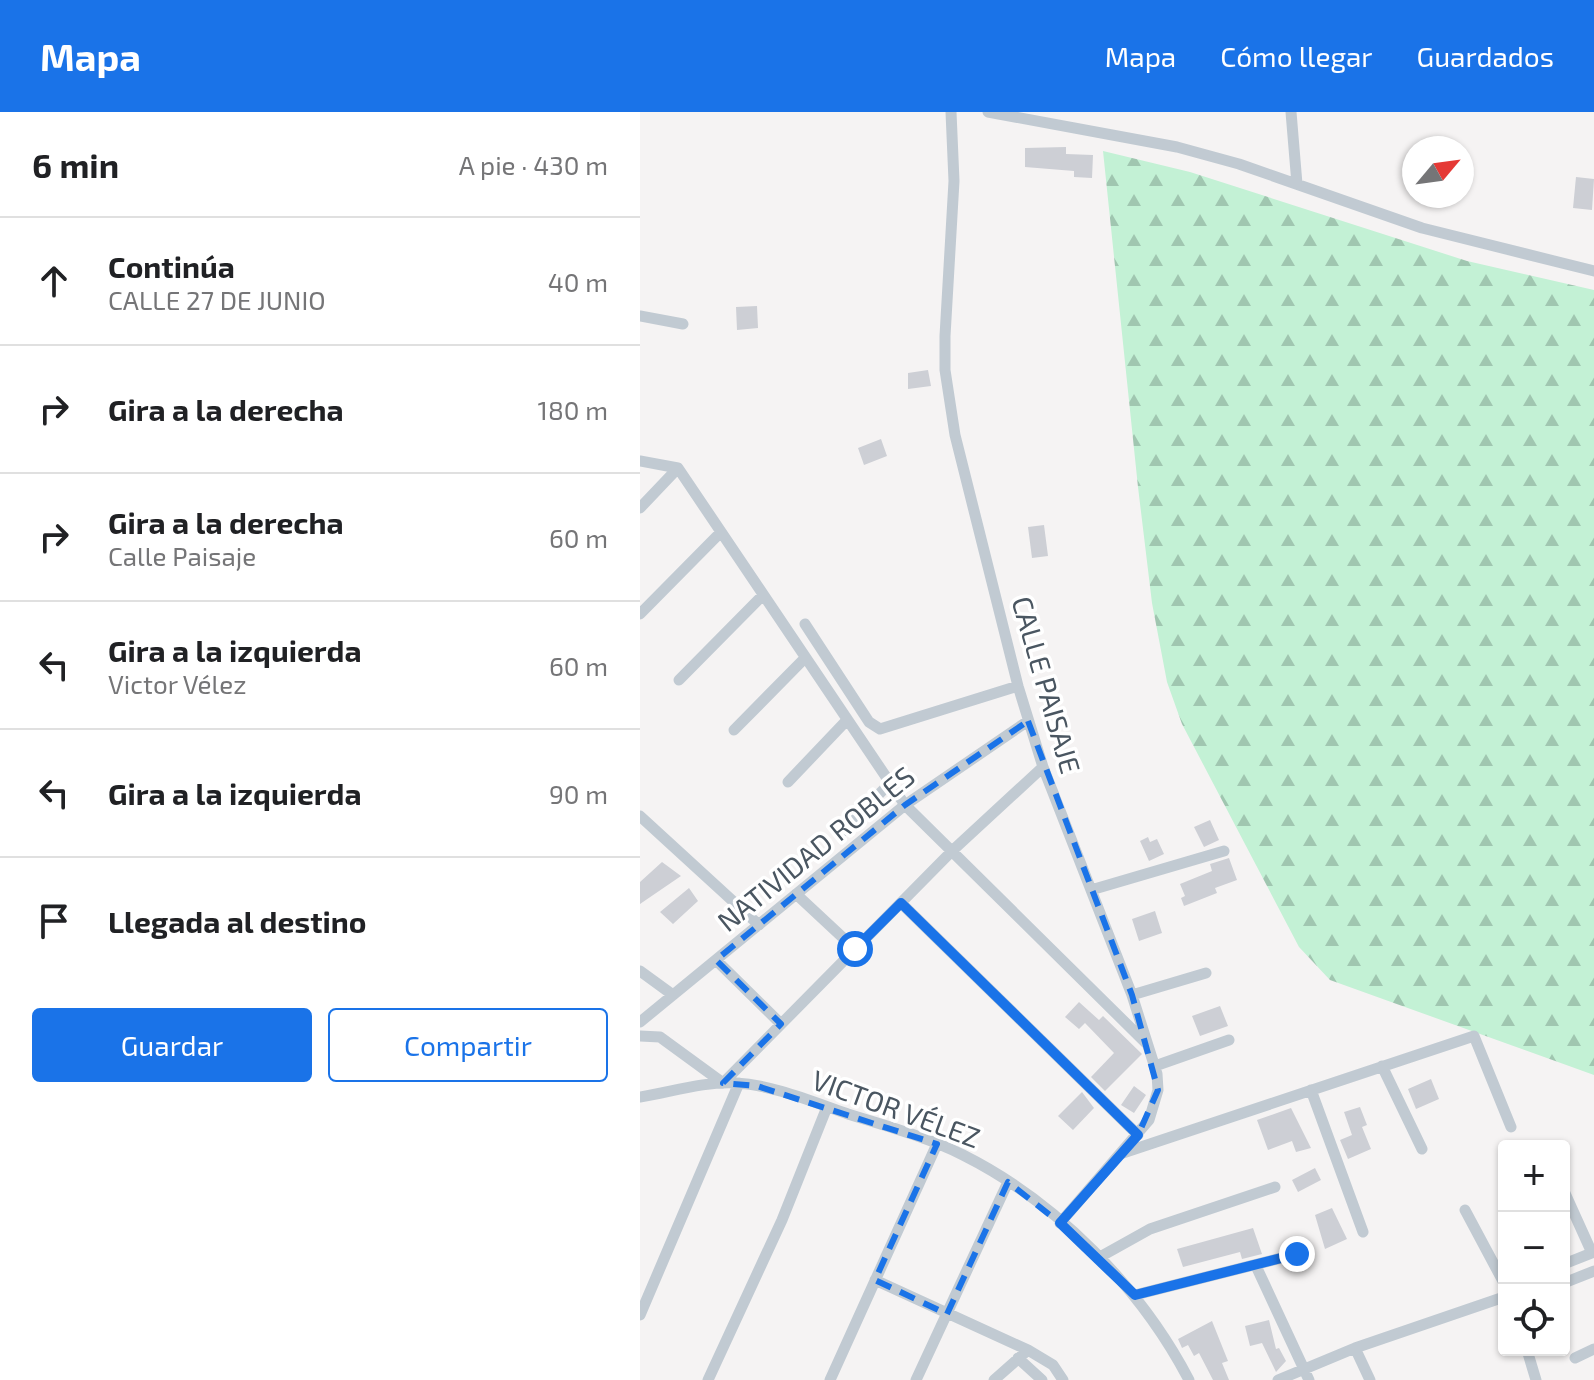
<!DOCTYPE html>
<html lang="es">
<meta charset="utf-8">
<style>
:root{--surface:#fff;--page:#f2f2f2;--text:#202124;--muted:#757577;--line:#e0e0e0;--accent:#1a73e8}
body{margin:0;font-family:"Exo 2",sans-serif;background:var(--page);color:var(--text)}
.controls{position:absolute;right:24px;bottom:24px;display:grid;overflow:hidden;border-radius:8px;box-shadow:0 2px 6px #0004}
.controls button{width:72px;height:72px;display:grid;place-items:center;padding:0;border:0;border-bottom:2px solid var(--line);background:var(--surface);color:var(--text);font:40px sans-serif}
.compass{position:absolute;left:762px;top:24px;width:72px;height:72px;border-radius:50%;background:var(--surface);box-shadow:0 2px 6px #0004;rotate:61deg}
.stop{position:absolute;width:24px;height:24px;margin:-18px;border:6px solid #1a73e8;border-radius:50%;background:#fff}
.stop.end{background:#1a73e8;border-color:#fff;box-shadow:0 2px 8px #0008}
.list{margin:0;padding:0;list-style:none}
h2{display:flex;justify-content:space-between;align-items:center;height:104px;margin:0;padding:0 32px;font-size:34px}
h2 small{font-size:26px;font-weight:400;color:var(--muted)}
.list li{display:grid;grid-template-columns:52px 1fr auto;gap:24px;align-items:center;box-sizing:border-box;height:128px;padding:0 32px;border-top:2px solid var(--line)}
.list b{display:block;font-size:30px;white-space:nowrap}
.list p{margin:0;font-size:26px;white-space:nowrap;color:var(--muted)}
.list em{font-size:26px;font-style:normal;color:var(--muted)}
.actions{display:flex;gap:16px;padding:24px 32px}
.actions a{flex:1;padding:18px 0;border:2px solid var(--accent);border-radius:8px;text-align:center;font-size:28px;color:var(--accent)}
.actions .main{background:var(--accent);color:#fff}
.icon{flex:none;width:44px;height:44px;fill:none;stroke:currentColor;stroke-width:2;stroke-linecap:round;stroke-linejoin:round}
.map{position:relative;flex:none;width:954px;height:1268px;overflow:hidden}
header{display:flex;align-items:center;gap:48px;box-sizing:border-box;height:112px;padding:0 40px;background:var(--accent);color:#fff}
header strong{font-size:38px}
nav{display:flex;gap:44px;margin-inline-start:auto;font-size:28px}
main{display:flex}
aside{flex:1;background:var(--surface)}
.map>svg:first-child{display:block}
</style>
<header>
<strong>Mapa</strong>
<nav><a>Mapa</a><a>Cómo llegar</a><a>Guardados</a></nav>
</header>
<main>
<aside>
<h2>6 min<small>A pie · 430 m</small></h2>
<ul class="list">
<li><svg class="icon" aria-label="ahead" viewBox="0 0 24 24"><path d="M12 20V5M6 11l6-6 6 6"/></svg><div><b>Continúa</b><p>CALLE 27 DE JUNIO</p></div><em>40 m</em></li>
<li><svg class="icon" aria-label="right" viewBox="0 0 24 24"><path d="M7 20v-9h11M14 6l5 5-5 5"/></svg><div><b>Gira a la derecha</b></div><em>180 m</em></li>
<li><svg class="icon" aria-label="right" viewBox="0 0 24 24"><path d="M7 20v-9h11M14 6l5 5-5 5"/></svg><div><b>Gira a la derecha</b><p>Calle Paisaje</p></div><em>60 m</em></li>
<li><svg class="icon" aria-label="left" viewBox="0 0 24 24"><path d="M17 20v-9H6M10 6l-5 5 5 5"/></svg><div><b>Gira a la izquierda</b><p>Victor Vélez</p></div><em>60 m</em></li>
<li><svg class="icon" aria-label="left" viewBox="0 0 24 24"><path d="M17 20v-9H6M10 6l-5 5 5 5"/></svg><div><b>Gira a la izquierda</b></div><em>90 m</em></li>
<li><svg class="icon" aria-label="arrive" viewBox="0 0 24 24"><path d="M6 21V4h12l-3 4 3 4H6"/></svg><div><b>Llegada al destino</b></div></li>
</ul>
<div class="actions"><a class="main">Guardar</a><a>Compartir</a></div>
</aside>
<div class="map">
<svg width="954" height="1268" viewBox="0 0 954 1268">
<defs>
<pattern id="forest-firs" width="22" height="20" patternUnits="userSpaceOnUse" patternTransform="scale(2)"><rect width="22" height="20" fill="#c3f1d5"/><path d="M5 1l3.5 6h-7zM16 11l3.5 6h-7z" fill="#a0c6b0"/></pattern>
</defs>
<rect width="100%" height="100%" fill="#f5f3f3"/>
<path fill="url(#forest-firs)" d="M463,39l87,21 277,89 127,29v785l-264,-95 -31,-33 -117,-223 -15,-42 -15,-79 -14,-116z"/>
<path fill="#cdcfd5" d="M426,35v7l27,1 -1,23 -18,-1v-6l-49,-4v-19z
M936,65l18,2 -2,31 -19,-2z
M117,194l1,22 -21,2 -1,-23z
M288,258l3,16 -23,3v-16z
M241,327l6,17 -23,9 -6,-17z
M404,413l4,31 -16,2 -4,-31z
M570,708l9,20 -15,7 -10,-20z
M508,725l2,5 7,-3 7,15 -15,7 -9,-20z
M589,746l8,22 -22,8 2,5 -33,13 -3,-8 4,-2 -5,-12 32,-13 -2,-7z
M22,750l19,14 -41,28v-22z
M49,776l9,13 -25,23 -13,-12z
M515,799l7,22 -23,8 -7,-22z
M439,890l20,18 4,-4 39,38 -37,37 -14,-14 23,-24 -29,-30 -6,6 -14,-12z
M580,894l8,20 -28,10 -8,-20z
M791,967l8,20 -23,10 -8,-20z
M494,974l12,9 -12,18 -13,-8z
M442,980l12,16 -21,22 -15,-14z
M720,995l7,18 -5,2 9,22 -23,10 -8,-19 12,-5 -8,-23z
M651,996l20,40 -15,4 -4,-11 -24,9 -11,-30z
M675,1056l6,12 -23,12 -6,-12z
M692,1096l15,31 -22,10 -10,-34z
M613,1116l9,26 -20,5 -2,-7 -57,15 -6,-18z
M629,1208l7,29 3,-1 7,13 -10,11 -14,-29 -12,3 -5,-20z
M572,1209l16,40 -6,2 7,17h-16l-14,-27 -5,3 -6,-11 -6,3 -4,-9z"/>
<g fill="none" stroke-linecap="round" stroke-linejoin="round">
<path stroke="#c1cad2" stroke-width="11" d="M311,0l3,69 -9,155v34l10,65 63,251 25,81 89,228 25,79 1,16 -9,30 -89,103
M348,0l189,35 62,17 183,64 172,43
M651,0l6,72
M0,204l43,8
M0,349l38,7 227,337 241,238
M0,396l38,-40
M0,502l81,-82
M165,512l64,98 11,7 138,-43
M39,568l84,-85
M94,618l71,-72
M148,670l59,-62
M0,704l119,109
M202,720l47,-48
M451,778l133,-39
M156,782l59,55
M261,791l237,232
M76,848l65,64
M0,859l33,24
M492,883l74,-22
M0,910l265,-217 123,-84
M0,924l20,1 63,46 229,-232 91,-84
M515,954l74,-26
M742,954l40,83
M671,978l52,142
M0,985c31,-5 65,-16 96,-14 37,2 77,19 112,31 38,12 79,23 115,41 94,47 178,133 226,225
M483,1041l351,-117 37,91
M924,1079l28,62
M825,1098l39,73
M458,1146l52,-29 125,-42
M924,1152l30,-12
M616,1154l53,114
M235,1168l153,70 25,15 10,15
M924,1171l30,-12
M495,1183l162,-41
M0,1203l99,-232
M715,1236l15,32
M887,1238l9,30
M378,1246l24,22
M935,1246l19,-9
M68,1268l74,-160 45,-113
M190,1268l107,-236
M276,1268l92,-198
M354,1268l34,-30
M638,1268l77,-32 149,-51"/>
</g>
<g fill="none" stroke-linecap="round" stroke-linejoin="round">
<path stroke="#1a73e8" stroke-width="10" d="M215,837l46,-46 237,232 -78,88 75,72 162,-41"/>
</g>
<path fill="none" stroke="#1a73e8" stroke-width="6" stroke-dasharray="16 10" stroke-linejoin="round" d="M388,609l104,274 26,95 -20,45 -78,88 -52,-41 -61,132 -72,-34 62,-136 -180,-58 -34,-3 58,-59 -65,-64 189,-155z"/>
<g text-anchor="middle" stroke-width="7" stroke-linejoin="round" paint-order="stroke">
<g font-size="28" fill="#4a5661" stroke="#fff">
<text transform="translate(406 573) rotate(74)" y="10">CALLE PAISAJE</text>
<text transform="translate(176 737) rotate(-39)" y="10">NATIVIDAD ROBLES</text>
<text transform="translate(256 997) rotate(20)" y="10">VICTOR VÉLEZ</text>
</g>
</g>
</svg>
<div class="controls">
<button>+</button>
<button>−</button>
<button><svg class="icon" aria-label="locate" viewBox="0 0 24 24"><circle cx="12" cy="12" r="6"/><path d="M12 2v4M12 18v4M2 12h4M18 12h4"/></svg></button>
</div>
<svg class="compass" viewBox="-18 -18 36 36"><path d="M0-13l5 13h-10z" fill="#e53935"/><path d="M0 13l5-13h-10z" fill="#757577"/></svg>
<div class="stop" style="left:215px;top:837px"></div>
<div class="stop end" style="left:657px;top:1142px"></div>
</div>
</main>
